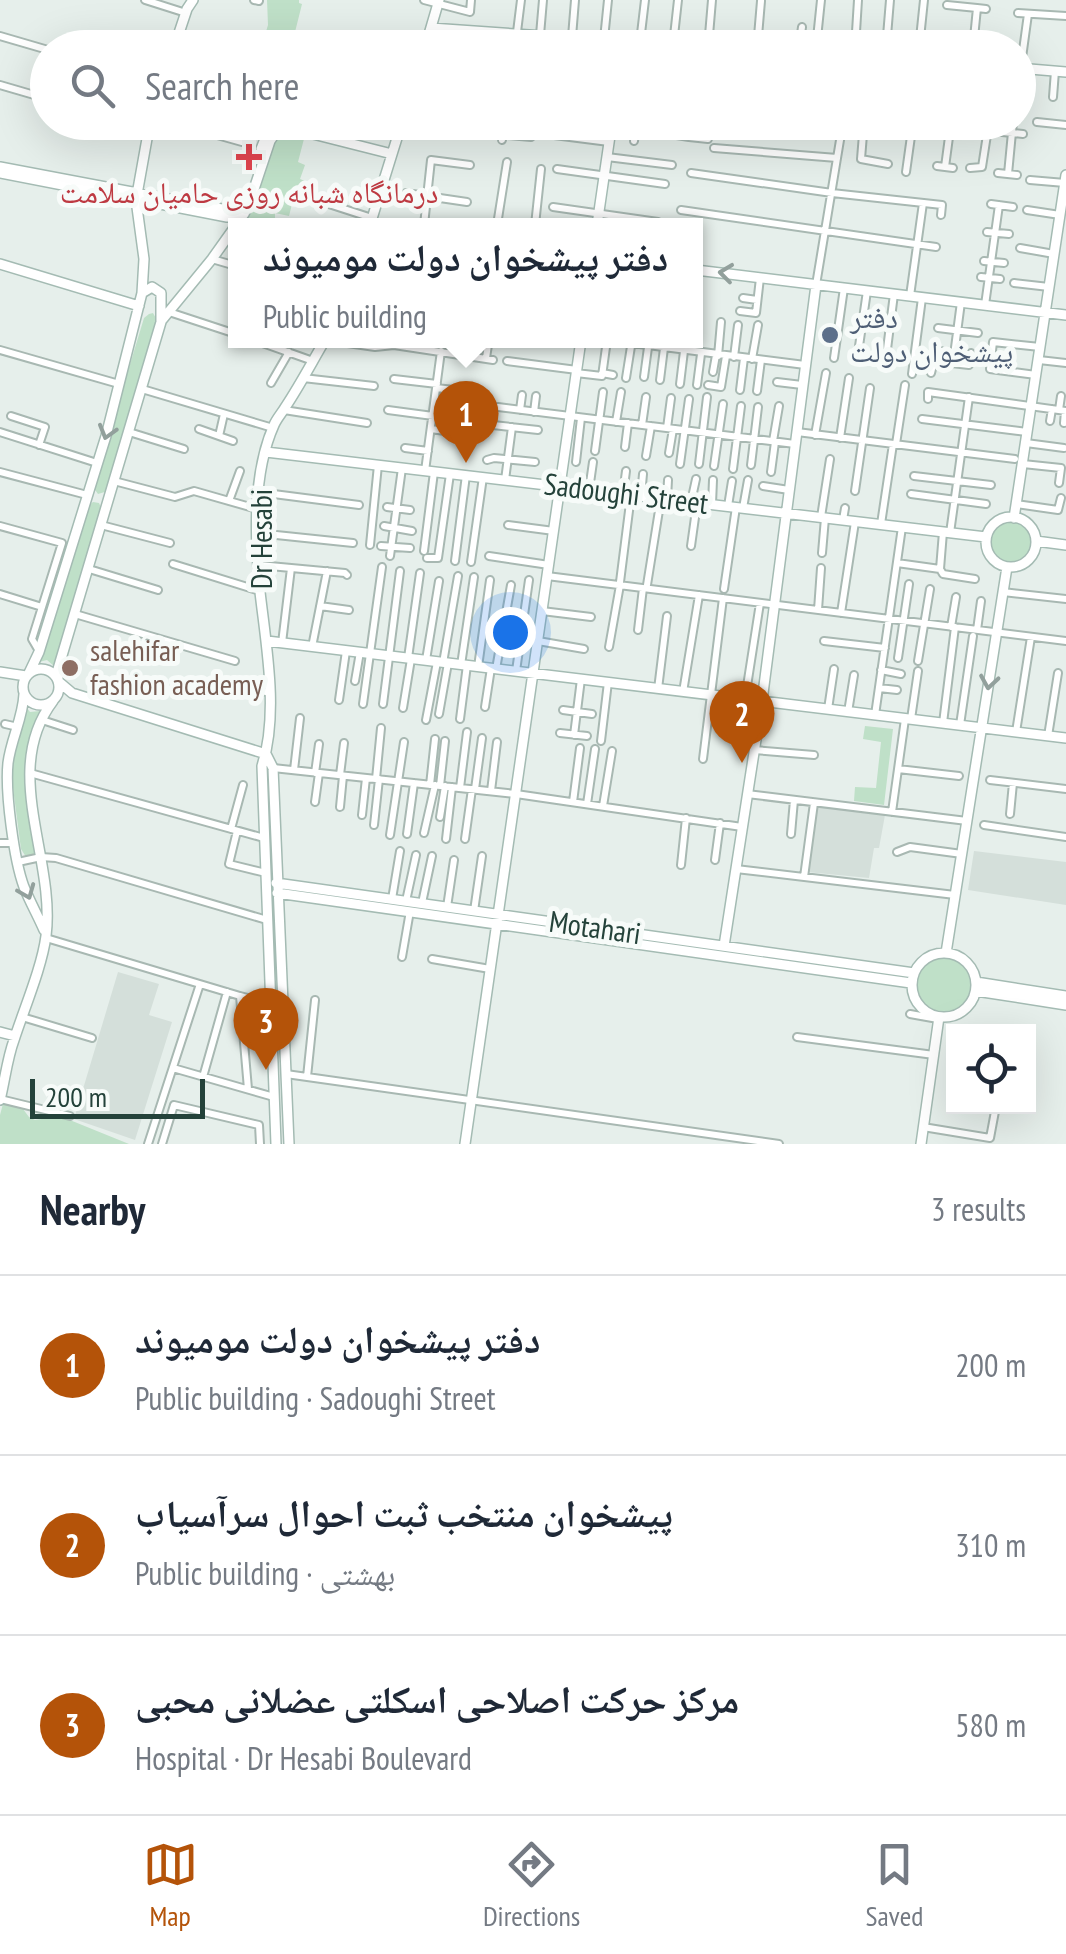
<!DOCTYPE html>
<meta charset="utf-8">
<style>
:root{--surface:#fff;--page:#f2f2f3;--text:#1f2937;--muted:#747a83;--line:#e0e1e3;--accent:#b45309}
body{margin:0;font-family:"PT Sans Narrow","Noto Naskh Arabic",sans-serif;background:var(--page);color:var(--text)}
.controls{position:absolute;right:30px;bottom:30px;display:grid;overflow:hidden;border-radius:0px;box-shadow:0 10px 40px #0002}
.controls button{width:90px;height:90px;display:grid;place-items:center;padding:0;border:0;border-bottom:2px solid var(--line);background:var(--surface);color:var(--text);font:50px sans-serif}
.scale{position:absolute;left:30px;bottom:25px;width:175px;box-sizing:border-box;padding-left:10px;border:5px solid #24423a;border-top:0;font-size:28px;line-height:35px;white-space:nowrap;color:#24423a;-webkit-text-stroke:8px #f7fbf9;paint-order:stroke}
.you{position:absolute;left:510px;top:632px;width:35px;height:35px;margin:-25px;border:8px solid #fff;border-radius:50%;background:#1a73e8;box-shadow:0 0 0 15px #1a73e833}
.badge{display:grid;place-items:center;width:65px;height:65px;border-radius:50%;background:var(--accent);color:#fff;font-size:32px;font-weight:700}
.pin{position:absolute;translate:-50% -82px;filter:drop-shadow(0 2px 5px #0008)}
.pin::after{content:'';position:absolute;top:52px;width:35px;height:30px;background:inherit;clip-path:polygon(0 0,100% 0,50% 100%)}
.popup{position:absolute;left:228px;top:218px;width:475px;height:130px;box-sizing:border-box;display:grid;place-content:center;border-radius:0px;background:var(--surface);filter:drop-shadow(0 2px 8px #0005);font-size:32px;white-space:nowrap;color:var(--muted)}
.popup b{font-size:38px;color:var(--text)}
.popup::after{content:'';position:absolute;left:50%;top:100%;margin-left:-20px;border:20px solid transparent;border-top-color:var(--surface)}
.list{margin:0;padding:0;list-style:none}
h2{display:flex;justify-content:space-between;align-items:center;height:130px;margin:0;padding:0 40px;font-size:42px}
h2 small{font-size:32px;font-weight:400;color:var(--muted)}
.list li{display:grid;grid-template-columns:65px 1fr auto;gap:30px;align-items:center;box-sizing:border-box;height:180px;padding:0 40px;border-top:2px solid var(--line)}
.list b{display:block;font-size:38px;white-space:nowrap}
.list p{margin:0;font-size:32px;white-space:nowrap;color:var(--muted)}
.list em{font-size:32px;font-style:normal;color:var(--muted)}
.icon{flex:none;width:55px;height:55px;fill:none;stroke:currentColor;stroke-width:2;stroke-linecap:round;stroke-linejoin:round}
.map{position:relative;flex:none;width:1066px;height:1144px;overflow:hidden}
.search{position:absolute;background:var(--surface);box-shadow:0 10px 40px #0002;left:30px;right:30px;top:30px;height:110px;display:flex;align-items:center;gap:25px;box-sizing:border-box;padding:0 35px;border-radius:55px;color:var(--muted);font-size:38px}
.sheet{height:670px;background:var(--surface)}
nav{display:flex;justify-content:space-around;align-items:center;box-sizing:border-box;height:140px;border-top:2px solid var(--line);background:var(--surface);font-size:28px;color:var(--muted)}
nav a{display:grid;justify-items:center;gap:5px}
nav .on{color:var(--accent)}
.map>svg:first-child{display:block}
</style>
<div class="map">
<svg width="1066" height="1144" viewBox="0 0 1066 1144">
<rect width="100%" height="100%" fill="#e6efeb"/>
<path fill="#d4dfda" d="M816,805l69,10 -6,33h-5l-5,30 -62,-6z
M974,851l92,11v43l-98,-15z
M118,972l41,12 -10,31 23,7 -37,118 -61,-21z"/>
<path fill="#bfe0c8" d="M267,0h32v3l3,1 -8,32 12,4 -2,7 -43,1 7,-23z
M288,131l17,4 -7,27 7,3 -5,14 5,2 -4,12 -6,-1 -6,24 -14,-3v12h-34l17,-32 17,-56z
M153,313l5,9 -50,169 -10,3 -5,-7 51,-169 5,-4z
M93,502l6,1 3,7 -47,157 -8,-7 -8,2 47,-154z
M990 542a21 21 0 1 1 42 0a21 21 0 1 1-42 0Z
M27,708l3,4 10,-1 -15,52 1,20 11,71 -3,2 -8,1 -5,-8 -11,-84z
M865,726l28,3 -9,76 -30,-4 1,-14 21,1 5,-46 -18,-3z
M915 986a29 29 0 1 1 58 0a29 29 0 1 1-58 0Z
M4,1100l16,5 9,12 6,3 13,-2 7,-4 74,30h-129v-29z"/>
<g fill="none" stroke-linecap="round" stroke-linejoin="round">
<g stroke="#a8b8b2" stroke-width="10">
<path id="street" d="M145,0l41,13
M254,0l5,1
M424,0l46,12 1,-12
M947,5l30,3
M1018,13l48,3
M540,35l3,-35
M0,36l48,14
M572,37l3,-37
M949,37l52,5
M283,38l31,10
M604,39l4,-39
M640,42l5,-42
M673,45l5,-45
M708,47l4,-47
M446,48l3,-18
M515,48l6,-48
M757,48l4,-47
M799,48l3,-21
M816,48l5,-48
M855,48l3,-48
M886,48l4,-48
M919,48l5,-48
M973,48l4,-40 9,1
M0,85l48,14
M1018,87l10,-73
M1018,96l9,1
M1053,97l2,-26
M125,122l23,7
M171,122l71,20
M436,122v7l21,2
M691,122l-2,15 19,2
M770,122l72,9
M864,122l-3,37 27,5
M1037,122l29,3
M864,123l29,2
M940,131l21,1
M658,132l31,5
M1002,132l21,2
M484,133l47,4
M554,135l55,7
M502,140l2,-18
M634,141l3,-19
M714,148l123,10
M607,157l65,8
M937,166l16,2
M945,167l6,-45
M970,168l12,-1 7,-45
M557,169l108,15
M906,172l7,-50
M691,173l141,20 110,12 -1,10
M998,173l19,2
M1008,174l5,-52
M1030,180l35,3
M406,193l61,9
M304,196l68,22
M991,204l22,3
M553,207l105,15
M681,210l255,37
M1027,210l33,5
M424,225l7,-65 39,5
M497,225l10,-63
M535,225l6,-56
M987,232l22,2
M1020,248l34,6
M212,259l24,7
M984,261l20,2
M981,277l19,2
M1014,283l35,4
M816,285l27,-163
M910,296l13,-93
M743,298l14,2
M985,305l14,-100
M740,311l16,2 4,-35
M169,312l67,22
M938,328l40,5
M254,340l59,21
M327,340l48,7 19,-2 99,15
M608,340l197,25
M0,350l119,34
M718,356l3,-34
M734,357l4,-32
M486,358l2,-13
M834,358l10,-70
M752,359l6,-34
M857,360l10,-69
M1039,360l27,3
M507,361l70,9
M940,361l1,-10
M953,363l8,-61
M885,365l9,-71
M713,372l3,-17
M576,373l26,3 5,-36
M602,373l11,2
M931,373l3,-12 35,4 2,-12
M912,374l10,-76
M1036,375l-46,-6 3,-27 47,5
M644,377l5,-37
M303,378l71,8
M626,378l6,-38
M394,379l43,5
M660,380l5,-40
M777,382l25,3
M271,383l18,-31
M680,384l4,-33
M697,385l4,-31
M708,385l13,2 5,-31
M436,388l45,5
M142,389l131,39
M740,390l4,-32
M757,391l4,-31
M928,399v-7l138,19
M498,407l297,37
M284,410l83,13
M388,410l45,6
M520,410l2,-15
M1059,410l2,-14
M534,412l2,-16
M11,416l34,11 -6,18
M922,419l105,13
M1050,421l2,-12
M616,422l5,-30
M1064,423l1,-12
M493,425l45,5
M642,425l4,-28
M667,428l4,-30
M199,429l34,12
M431,429l49,7
M0,432l97,31
M129,432l55,17
M797,432l218,27
M815,435l11,-62
M219,436l5,-22
M840,438l9,-60
M773,441l6,-35
M1026,443l38,5
M896,444l9,-59
M625,447l3,-24
M405,448l23,3
M595,451l8,-59
M669,453l4,-24
M646,456l5,-30
M487,460l7,-2 41,4
M576,462l5,-44
M680,464l9,-65
M699,464l8,-67
M1023,464l38,4 -2,15
M751,465l7,-58
M714,466l9,-62
M733,469l8,-63
M425,471l16,-120
M0,472l87,23
M771,472l4,-30
M914,476l77,9
M505,480l7,-53
M114,481l61,16 19,-6 63,18
M763,486l26,4
M589,490l4,-28
M855,491l15,-103
M258,492l101,13
M623,494l3,-23
M911,494l75,10
M641,496l2,-22
M667,499l1,-19
M229,501l11,-30
M691,502l5,-23
M712,504l1,-24
M1016,504l42,6 3,-12
M728,506l4,-25
M387,507l23,3
M743,508l5,-28
M821,517l9,-58
M843,520l2,-12
M881,524l12,-80
M101,525l69,18
M508,525l46,6
M0,526l62,17 -30,96 7,12
M384,526l28,5
M943,532l-3,37 3,5 32,5
M257,533l96,10
M950,533l19,-136
M370,545l8,-80
M381,546l29,2
M691,546l6,-43
M424,551l10,-79
M822,553l3,-35
M390,556l12,-88
M489,556l60,9
M427,558h11l12,-84
M455,561l11,-86
M471,562l12,-85
M897,563l43,6
M173,564l87,27
M259,565l86,8 2,2
M89,569l69,21
M547,576l519,65
M620,582l11,-87
M647,585l14,-87
M724,589l12,-82
M1003,592l63,7
M0,594l42,13
M320,606l29,4
M818,610l3,-42
M542,611l49,6
M841,613l14,-91
M75,614l160,47
M951,627l5,-30
M638,630l5,-42
M977,630l4,-29
M538,641l46,8
M824,641l61,7
M282,643l9,-75
M312,647l15,-76
M609,647l11,-62
M408,658l12,-85
M898,658l11,-74
M426,660l13,-79
M918,661l12,-72
M443,663l15,-87
M461,665l13,-88
M478,667l12,-87
M496,669l15,-84
M881,670l20,4
M516,671l13,-91
M355,681l5,-29
M231,683l39,10
M879,688l18,2
M658,689l9,-73
M683,692l16,-97
M745,699l15,-96
M339,700l7,-49
M363,704l19,-137
M383,704l17,-133
M485,707l6,-39
M403,708l8,-49
M828,709l6,-40
M563,710l29,4
M848,712l6,-37
M439,714l9,-51
M875,715l27,-188
M460,719l7,-54
M911,719l7,-48
M42,720l31,10
M426,720l11,-58
M728,721l30,2
M943,723l12,-96
M5,724l13,3
M960,725l13,-89
M1016,732l15,-95
M560,733l27,3
M574,735l7,-56
M1048,736l10,-63
M601,741l7,-59
M754,750l60,5
M703,759l20,-161
M273,768l243,26 226,33
M898,769l61,7
M294,770l6,-52
M30,773l234,65
M315,773l4,-29
M340,775l4,-32
M376,779l5,-51
M990,780l76,9
M430,785l5,-46
M440,786l5,-45
M460,788l7,-56
M475,789l7,-51
M491,791l6,-49
M747,794l220,27
M315,802l4,-29
M573,802l7,-54
M587,804l8,-55
M603,806l9,-55
M340,807l3,-31
M892,812l13,-93
M1010,814l3,-31
M362,815l4,-37
M440,817l5,-31
M374,825l5,-46
M984,825l82,12
M231,829l12,-44
M237,831l-8,33 37,9
M424,833l11,-48
M407,834l7,-51
M791,834l3,-34
M390,835l14,-93
M446,839l6,-52
M465,839l7,-50
M0,843h13
M897,852l13,-5 52,7
M715,860l5,-37
M18,862l23,-5 15,1 211,62
M681,865l5,-47
M736,869l219,26
M804,877l10,-74
M392,899l8,-48
M406,901l10,-46
M422,903l10,-47
M447,907l7,-47
M474,911l8,-55
M46,938l194,58 30,8 12,-1
M402,957l8,-46
M432,959l58,10
M240,996l8,93
M910,1014l28,5
M22,1017l70,21
M797,1037l137,18
M173,1068l101,29
M286,1074l493,70
M203,1077l24,-85
M307,1077l8,-77
M0,1099l70,17
M923,1127l67,11 6,-32
M148,1144l52,-160
M162,1144l12,-39 85,20 1,19"/>
</g>
<g stroke="#a4bbb3" stroke-width="12">
<path id="secondary" d="M431,28l285,20
M174,48l13,-39 6,-9
M425,48l14,-48
M1018,68l48,4
M293,122l44,12
M261,149l8,-20 19,-7
M0,167l227,43 13,-3 6,-10
M0,173l227,44 17,-3 6,-13 20,-60 4,-6 7,-4 16,-1 95,24
M370,225l32,-103
M597,225l15,-103
M0,264l139,42
M696,270l370,45
M162,320l50,-61 32,-45
M266,452l720,85
M986 542a25 25 0 1 1 50 0a25 25 0 1 1-50 0Z
M1014,518l52,-343
M1036,541l30,4
M267,641l799,97
M23 687a18 18 0 1 1 36 0a18 18 0 1 1-36 0Z
M0,672l26,4
M29,673l10,-21 67,-216 36,-143 2,-34 -8,-59 14,-78
M58,680v-11l103,-347v-29l-9,-6 -10,6
M59,682l13,11 194,61
M24,694c-1,24 -13,45 -16,69 -3,29 6,97 16,124 6,15 14,29 20,43
M266,754l7,14 16,376
M276,883l638,90
M277,893l634,90
M724,946l38,-245 54,-416
M912 985a32 32 0 1 1 64 0a32 32 0 1 1-64 0Z
M946,953l61,-386
M976,982l90,14
M976,991l90,14
M0,1032l15,4
M0,1100c5,-20 7,-41 14,-60 10,-31 28,-73 32,-104 10,-78 -46,-165 7,-235
M276,1144l-14,-378c17,-52 4,-121 -2,-174 -5,-52 -8,-118 14,-167 3,-7 8,-12 12,-19 14,-21 26,-44 39,-66
M465,1144l116,-804
M921,1144l18,-127"/>
</g>
<use href="#street" stroke="#fff" stroke-width="6"/>
<use href="#secondary" stroke="#fff" stroke-width="9"/>
</g>
<defs><path id="oneway-chevron" d="M-2-3.5L2.5 0L-2 3.5" fill="none" stroke-width="1.6" stroke-linecap="round" stroke-linejoin="round" transform="scale(2.5)"/></defs>
<g stroke="#92a09c">
<use href="#oneway-chevron" transform="translate(726 273) rotate(-173)"/>
<use href="#oneway-chevron" transform="translate(107 432) rotate(106)"/>
<use href="#oneway-chevron" transform="translate(989 682) rotate(99)"/>
<use href="#oneway-chevron" transform="translate(27 892) rotate(68)"/>
</g>
<path fill="#e0444e" stroke="#f7fbf9" stroke-width="4" d="M244 142h10v10h10v10h-10v10h-10v-10h-10v-10h10z"/>
<circle fill="#5c6f8a" stroke="#f7fbf9" stroke-width="4" cx="830" cy="335" r="10"/>
<circle fill="#8d6e63" stroke="#f7fbf9" stroke-width="4" cx="70" cy="668" r="10"/>
<g text-anchor="middle" stroke-width="10" stroke-linejoin="round" paint-order="stroke">
<g font-size="30" fill="#be3a42" stroke="#f7fbf9">
<text x="249" y="203">درمانگاه شبانه روزی حامیان سلامت</text>
</g>
<g font-size="30" fill="#4e5e75" stroke="#f7fbf9" text-anchor="start">
<text x="850" y="328">دفتر<tspan x="850" dy="34">پیشخوان دولت</tspan></text>
</g>
<g font-size="30" fill="#24423a" stroke="#f7fbf9">
<text transform="translate(626 494) rotate(7)" y="10">Sadoughi Street</text>
<text transform="translate(262 539) rotate(-90)" y="10">Dr Hesabi</text>
<text transform="translate(595 928) rotate(8)" y="10">Motahari</text>
</g>
<g font-size="30" fill="#785e54" stroke="#f7fbf9" text-anchor="start">
<text x="90" y="661">salehifar<tspan x="90" dy="34">fashion academy</tspan></text>
</g>
</g>
</svg>
<div class="controls">
<button><svg class="icon" aria-label="locate" viewBox="0 0 24 24"><circle cx="12" cy="12" r="6"/><path d="M12 2v4M12 18v4M2 12h4M18 12h4"/></svg></button>
</div>
<div class="scale">200 m</div>
<div class="you"></div>
<div class="pin badge" style="left:466px;top:463px">1</div>
<div class="popup"><b>دفتر پیشخوان دولت مومیوند</b>Public building</div>
<div class="pin badge" style="left:742px;top:763px">2</div>
<div class="pin badge" style="left:266px;top:1070px">3</div>
<div class="search"><svg class="icon" aria-label="search" viewBox="0 0 24 24"><circle cx="10" cy="10" r="6"/><path d="M15 15l6 6"/></svg>Search here</div>
</div>
<section class="sheet">
<h2>Nearby<small>3 results</small></h2>
<ul class="list">
<li><span class="badge">1</span><div><b>دفتر پیشخوان دولت مومیوند</b><p>Public building · Sadoughi Street</p></div><em>200 m</em></li>
<li><span class="badge">2</span><div><b>پیشخوان منتخب ثبت احوال سرآسیاب</b><p>Public building · بهشتی</p></div><em>310 m</em></li>
<li><span class="badge">3</span><div><b>مرکز حرکت اصلاحی اسکلتی عضلانی محبی</b><p>Hospital · Dr Hesabi Boulevard</p></div><em>580 m</em></li>
</ul>
</section>
<nav>
<a class="on"><svg class="icon" aria-label="map" viewBox="0 0 24 24"><path d="M3 6l6-2 6 2 6-2v14l-6 2-6-2-6 2zM9 4v14M15 6v14"/></svg>Map</a>
<a><svg class="icon" aria-label="directions" viewBox="0 0 24 24"><path d="M12 3l9 9-9 9-9-9zM9 14v-3h6M13 9l2 2-2 2"/></svg>Directions</a>
<a><svg class="icon" aria-label="saved" viewBox="0 0 24 24"><path d="M7 4h10v16l-5-4-5 4z"/></svg>Saved</a>
</nav>
